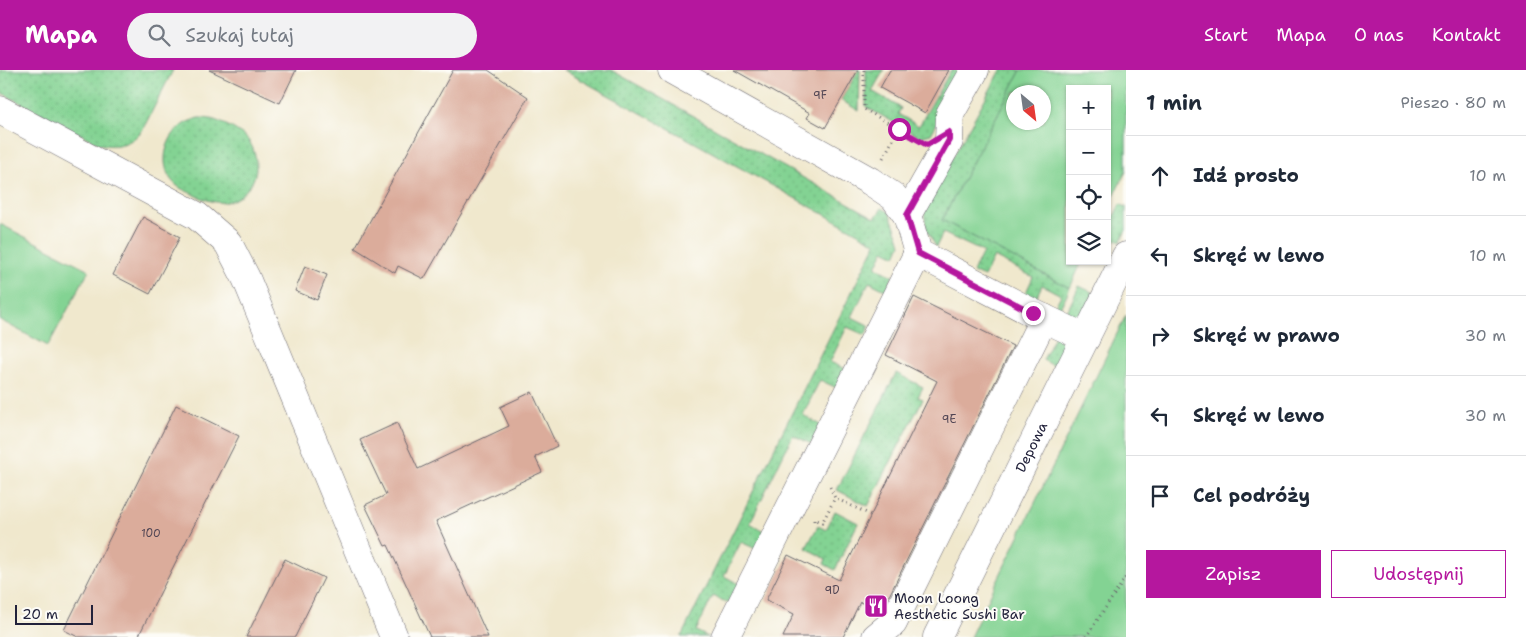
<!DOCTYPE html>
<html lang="pl">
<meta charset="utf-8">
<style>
:root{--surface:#fff;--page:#f2f2f3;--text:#1f2937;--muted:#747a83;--line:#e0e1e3;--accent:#b5179e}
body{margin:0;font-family:"Shantell Sans",sans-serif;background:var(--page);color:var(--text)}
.controls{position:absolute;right:15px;top:15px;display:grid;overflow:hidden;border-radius:0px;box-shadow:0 1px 4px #0004}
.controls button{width:45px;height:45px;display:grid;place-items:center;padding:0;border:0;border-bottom:1px solid var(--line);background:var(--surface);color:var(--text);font:25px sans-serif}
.compass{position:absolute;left:1006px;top:15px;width:45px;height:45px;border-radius:50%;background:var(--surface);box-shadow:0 1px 4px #0004;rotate:151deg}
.scale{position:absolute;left:15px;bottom:12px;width:78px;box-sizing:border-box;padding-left:5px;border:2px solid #22223b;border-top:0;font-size:14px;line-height:18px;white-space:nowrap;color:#22223b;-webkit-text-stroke:4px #fdfcf7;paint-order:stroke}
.stop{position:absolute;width:15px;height:15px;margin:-11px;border:4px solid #b5179e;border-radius:50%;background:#fff}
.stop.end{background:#b5179e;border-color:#fff;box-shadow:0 1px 5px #0008}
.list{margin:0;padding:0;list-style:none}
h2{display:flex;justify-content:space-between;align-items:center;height:65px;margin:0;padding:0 20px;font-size:21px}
h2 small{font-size:16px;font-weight:400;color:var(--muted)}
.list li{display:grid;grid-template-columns:32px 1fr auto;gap:15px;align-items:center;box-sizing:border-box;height:80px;padding:0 20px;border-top:1px solid var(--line)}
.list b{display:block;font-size:19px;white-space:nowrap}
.list em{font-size:16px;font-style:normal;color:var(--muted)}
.actions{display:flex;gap:10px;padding:15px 20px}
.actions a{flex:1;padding:11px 0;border:1px solid var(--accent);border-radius:0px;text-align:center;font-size:18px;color:var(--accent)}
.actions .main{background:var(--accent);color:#fff}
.icon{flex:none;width:28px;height:28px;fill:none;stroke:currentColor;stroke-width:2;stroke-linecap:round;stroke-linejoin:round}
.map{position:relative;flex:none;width:1126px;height:567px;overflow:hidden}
header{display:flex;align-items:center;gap:30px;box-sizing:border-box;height:70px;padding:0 25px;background:var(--accent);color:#fff}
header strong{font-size:24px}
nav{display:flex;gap:28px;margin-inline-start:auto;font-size:18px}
.search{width:350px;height:45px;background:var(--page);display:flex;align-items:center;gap:12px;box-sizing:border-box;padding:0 18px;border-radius:28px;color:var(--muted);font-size:19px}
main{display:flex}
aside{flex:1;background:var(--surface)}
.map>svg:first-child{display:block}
</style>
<header>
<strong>Mapa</strong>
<div class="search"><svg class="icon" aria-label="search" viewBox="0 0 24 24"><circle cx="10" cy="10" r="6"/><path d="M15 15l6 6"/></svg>Szukaj tutaj</div>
<nav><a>Start</a><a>Mapa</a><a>O nas</a><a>Kontakt</a></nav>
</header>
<main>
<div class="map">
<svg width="1126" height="567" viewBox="0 0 1126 567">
<defs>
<pattern id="grass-dots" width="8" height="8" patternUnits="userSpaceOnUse" patternTransform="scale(1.25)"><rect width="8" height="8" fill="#83d393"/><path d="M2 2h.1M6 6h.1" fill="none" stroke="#71b580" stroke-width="1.8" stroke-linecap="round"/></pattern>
</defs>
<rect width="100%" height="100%" fill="#fdfcf7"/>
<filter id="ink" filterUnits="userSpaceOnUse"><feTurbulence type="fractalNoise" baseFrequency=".02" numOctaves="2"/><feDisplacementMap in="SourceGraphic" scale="10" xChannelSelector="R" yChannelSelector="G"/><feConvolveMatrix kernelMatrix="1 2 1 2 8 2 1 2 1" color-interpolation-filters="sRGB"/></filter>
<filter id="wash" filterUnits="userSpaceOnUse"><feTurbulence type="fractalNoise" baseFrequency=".0096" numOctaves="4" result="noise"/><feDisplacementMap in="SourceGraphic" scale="20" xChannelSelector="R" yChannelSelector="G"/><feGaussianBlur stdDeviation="1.12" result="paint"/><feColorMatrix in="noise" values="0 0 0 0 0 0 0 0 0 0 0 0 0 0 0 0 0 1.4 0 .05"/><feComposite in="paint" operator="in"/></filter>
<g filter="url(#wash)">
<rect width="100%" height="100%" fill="#f0e8cd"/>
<path fill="url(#grass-dots)" stroke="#527a67" d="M0,0h173l-30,59c-11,15 -25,19 -44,15l-99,-52z
M563,0h48l264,148 7,-10 7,4 10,25 2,7 -5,12 -12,-6 -8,17 17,9 -6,15 -18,-9 -17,35 18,9 -5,9 -18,-8 -17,35 18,8 -9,19 -19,-9 -17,35 18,10 -10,19 -18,-9 -43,88 17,10 -9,17 -17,-8 -17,34 17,9 -9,20 -19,-9 -17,35 12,6h-27l195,-394z
M858,0h2l-1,41 -18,-11z
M866,0h18l-12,21 29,17 -3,6 21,12 32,-56h16l-36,64 -11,3 -54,-30z
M1001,0h20l-79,150 128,68 -11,22h-6l8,-15 -19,-10 -8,17 -10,-5 9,-20 -39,-20 -10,20 -11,-5 10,-20 -40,-19 -7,14 -10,-19 -2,-19z
M198,48c4,0 8,0 12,1 9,1 34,14 39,22 9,14 10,33 0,46 -18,22 -36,17 -58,6 -8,-3 -16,-7 -21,-15 -11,-18 -3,-43 14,-54 4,-3 10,-4 14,-6z
M1120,134l6,3v23l-6,12 -13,-7v-4z
M1079,216l15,7c-7,14 -10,28 -29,23z
M1056,264c11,15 10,18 2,34l-15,-8z
M896,303l27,14 -5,10 5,2 -55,107 -31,-16z
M835,441l23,12 -23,47 -11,-6 2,-5 -20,-11 12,-22 8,4z"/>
<path fill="#83d393" stroke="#527a67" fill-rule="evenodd" d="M1021,0h105v101l-19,39v-121h-37v172h12l-12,27 -128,-68zM1014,22h30v30h-30z
M0,154l89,46 -41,76 -48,-26z
M1126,245v322h-156z"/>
<g id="blocks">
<path fill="#dbac9b" d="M209,0h87l-16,33z
M453,0h35l40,27 -104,182 -26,-13 -3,7 -40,-25z
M734,0h124l-33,58 -18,-10 3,-5z
M890,0h59l-24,43 -45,-25z
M143,147l37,20 -30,57 -37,-19z
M305,196l22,9 -10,25 -22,-9z
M914,227l99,49 -132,266 -21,-10 -17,35h-60l11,-23 -28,-14 22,-45 51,25 98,-199 -51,-26z
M532,322l25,54 -22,11 7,15 -106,49 52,116h-58l-42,-92 -3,1 -20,-41 21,-10 -26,-55 37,-17 21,46 91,-43 -9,-19z
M176,335l63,31 -101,201h-60l-14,-7z
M285,489l39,19 -29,59h-49z"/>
</g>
</g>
<g filter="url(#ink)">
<use href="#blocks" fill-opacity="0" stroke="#6a676e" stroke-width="1"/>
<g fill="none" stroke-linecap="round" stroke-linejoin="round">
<g stroke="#6a676e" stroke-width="29">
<g id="minor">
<path d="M672,0l198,111 24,16 13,18 11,38 115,60 53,25"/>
<path d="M0,40l197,106 31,27 18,35 148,359"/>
<path d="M907,145l42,-74 1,-27 25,-44"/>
<path d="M725,567l193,-384"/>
<path d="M876,567l17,-14 151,-305"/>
<path id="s1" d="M937,567l189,-381"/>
</g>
</g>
<path stroke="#6a676e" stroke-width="3" stroke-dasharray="1 4" stroke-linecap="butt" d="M864,0v39l54,31
M883,88l16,-29
M830,417l5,11 36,17
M814,451v-2l8,4 13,-25
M1086,567l40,-60"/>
<use href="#minor" stroke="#fff" stroke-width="28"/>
</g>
</g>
<g fill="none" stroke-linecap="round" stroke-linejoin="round" filter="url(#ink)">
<path stroke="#b5179e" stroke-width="6" d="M899,59l28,16 22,-13v8l-42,75 11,38 115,60"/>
</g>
<defs>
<g id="restaurant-square" transform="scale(1.25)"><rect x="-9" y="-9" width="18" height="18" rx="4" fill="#b5179e" stroke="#fdfcf7"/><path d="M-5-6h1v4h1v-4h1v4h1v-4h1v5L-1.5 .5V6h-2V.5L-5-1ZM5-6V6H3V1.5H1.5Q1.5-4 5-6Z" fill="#fff"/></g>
</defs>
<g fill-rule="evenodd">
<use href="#restaurant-square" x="876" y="536"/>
</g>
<g text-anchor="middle" stroke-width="4" stroke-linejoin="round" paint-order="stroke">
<g font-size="11" fill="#504453">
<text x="820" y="29">9F</text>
<text x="949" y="353">9E</text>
<text x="151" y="467">100</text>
<text x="832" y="524">9D</text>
</g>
<g font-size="14" fill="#22223b" stroke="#fdfcf7">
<text dy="5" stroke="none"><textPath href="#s1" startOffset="212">Depowa</textPath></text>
</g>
<g font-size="14" fill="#22223b" stroke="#fdfcf7" text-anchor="start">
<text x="894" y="533">Moon Loong<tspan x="894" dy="16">Aesthetic Sushi Bar</tspan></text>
</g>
</g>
</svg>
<div class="controls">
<button>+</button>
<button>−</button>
<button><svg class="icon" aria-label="locate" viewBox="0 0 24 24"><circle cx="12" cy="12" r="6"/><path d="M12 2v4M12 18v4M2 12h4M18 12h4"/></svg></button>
<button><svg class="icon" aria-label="layers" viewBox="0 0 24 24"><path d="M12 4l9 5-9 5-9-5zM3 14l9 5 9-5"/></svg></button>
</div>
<svg class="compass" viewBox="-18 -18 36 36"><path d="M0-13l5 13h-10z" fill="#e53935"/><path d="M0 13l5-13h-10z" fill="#747a83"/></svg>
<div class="scale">20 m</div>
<div class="stop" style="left:899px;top:59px"></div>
<div class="stop end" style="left:1033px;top:243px"></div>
</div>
<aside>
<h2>1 min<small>Pieszo · 80 m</small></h2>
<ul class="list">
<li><svg class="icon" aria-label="ahead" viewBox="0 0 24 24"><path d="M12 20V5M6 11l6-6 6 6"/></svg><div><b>Idź prosto</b></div><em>10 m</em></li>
<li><svg class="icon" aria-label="left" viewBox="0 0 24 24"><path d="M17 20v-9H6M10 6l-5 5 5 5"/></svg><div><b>Skręć w lewo</b></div><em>10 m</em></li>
<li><svg class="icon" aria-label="right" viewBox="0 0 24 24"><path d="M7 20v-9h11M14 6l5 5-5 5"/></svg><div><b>Skręć w prawo</b></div><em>30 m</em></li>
<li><svg class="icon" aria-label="left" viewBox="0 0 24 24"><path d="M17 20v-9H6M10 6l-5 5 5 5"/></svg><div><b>Skręć w lewo</b></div><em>30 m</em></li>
<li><svg class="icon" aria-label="arrive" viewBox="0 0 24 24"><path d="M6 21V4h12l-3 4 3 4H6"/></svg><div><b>Cel podróży</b></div></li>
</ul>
<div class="actions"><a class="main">Zapisz</a><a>Udostępnij</a></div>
</aside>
</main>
